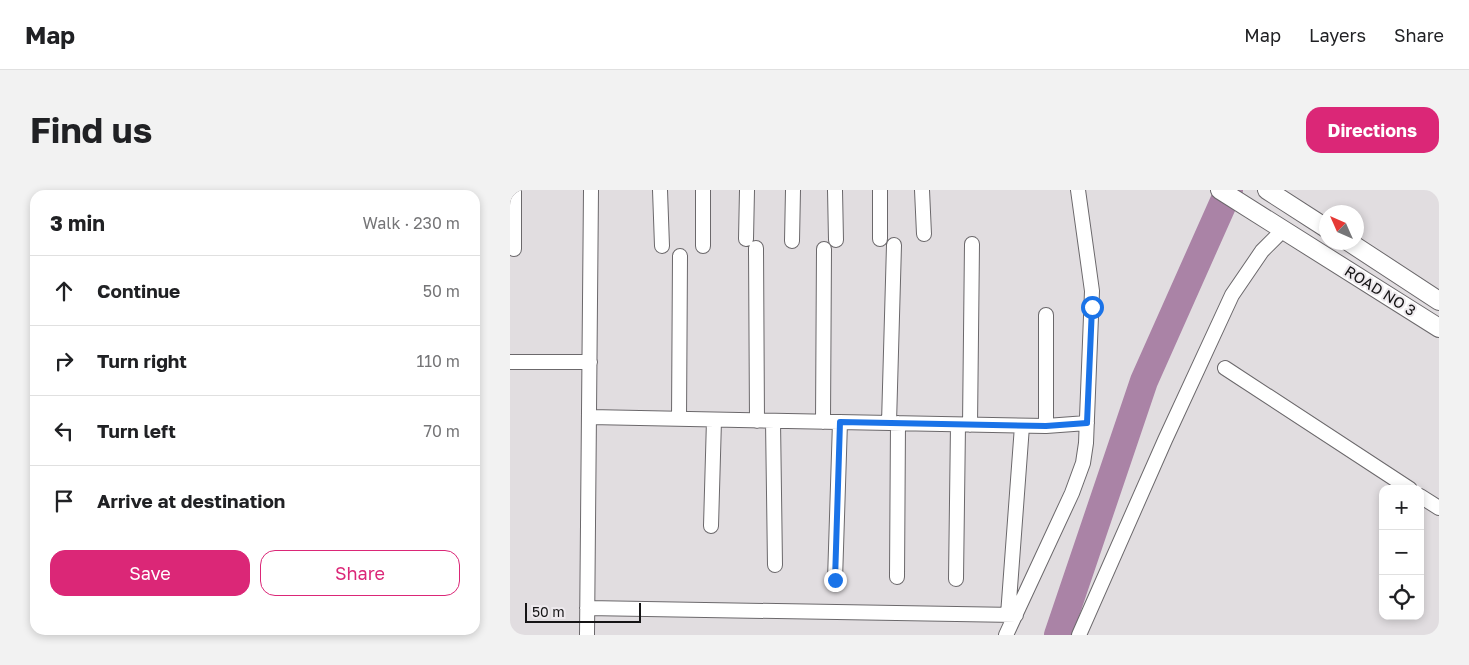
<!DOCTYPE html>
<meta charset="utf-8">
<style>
:root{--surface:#fff;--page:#f2f2f2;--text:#202124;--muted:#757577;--line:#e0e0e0;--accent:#db2777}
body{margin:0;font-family:"Golos Text",sans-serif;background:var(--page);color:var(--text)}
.controls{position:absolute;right:15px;bottom:15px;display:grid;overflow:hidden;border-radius:10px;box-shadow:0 2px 8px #0003}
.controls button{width:45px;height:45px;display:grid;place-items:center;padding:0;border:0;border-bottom:1px solid var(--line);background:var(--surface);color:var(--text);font:25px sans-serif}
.compass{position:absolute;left:809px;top:15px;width:45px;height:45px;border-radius:50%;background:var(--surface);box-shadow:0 2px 8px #0003;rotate:315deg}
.scale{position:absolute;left:15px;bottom:12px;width:116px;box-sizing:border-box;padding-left:5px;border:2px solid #151415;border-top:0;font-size:14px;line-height:18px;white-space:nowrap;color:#151415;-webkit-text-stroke:4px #eeeaee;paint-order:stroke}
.stop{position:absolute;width:15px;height:15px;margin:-11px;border:4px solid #1a73e8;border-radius:50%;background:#fff}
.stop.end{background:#1a73e8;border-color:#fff;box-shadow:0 1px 5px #0008}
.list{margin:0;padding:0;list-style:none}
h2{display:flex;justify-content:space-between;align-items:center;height:65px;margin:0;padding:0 20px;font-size:21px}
h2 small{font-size:16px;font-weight:400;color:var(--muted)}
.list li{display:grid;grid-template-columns:32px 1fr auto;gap:15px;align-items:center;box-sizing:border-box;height:70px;padding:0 20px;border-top:1px solid var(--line)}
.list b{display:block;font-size:19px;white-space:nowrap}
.list em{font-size:16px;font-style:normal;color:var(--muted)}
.actions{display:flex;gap:10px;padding:15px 20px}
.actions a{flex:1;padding:11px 0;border:1px solid var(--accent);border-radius:15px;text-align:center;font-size:18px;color:var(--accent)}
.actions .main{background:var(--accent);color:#fff}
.icon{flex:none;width:28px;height:28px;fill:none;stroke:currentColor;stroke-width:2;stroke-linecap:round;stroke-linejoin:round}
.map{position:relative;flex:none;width:929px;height:445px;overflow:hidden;border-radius:15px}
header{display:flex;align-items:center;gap:30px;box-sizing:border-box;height:70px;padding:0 25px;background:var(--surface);border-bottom:1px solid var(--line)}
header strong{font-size:24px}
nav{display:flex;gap:28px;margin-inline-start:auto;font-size:18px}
.intro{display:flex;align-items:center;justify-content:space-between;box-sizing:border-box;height:120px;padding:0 30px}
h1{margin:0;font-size:35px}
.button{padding:12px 22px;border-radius:15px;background:var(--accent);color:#fff;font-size:18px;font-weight:700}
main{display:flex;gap:30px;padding:0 30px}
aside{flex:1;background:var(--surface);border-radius:15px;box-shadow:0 2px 8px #0003}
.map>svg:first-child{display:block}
</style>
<header>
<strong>Map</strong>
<nav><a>Map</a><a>Layers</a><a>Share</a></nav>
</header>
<div class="intro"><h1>Find us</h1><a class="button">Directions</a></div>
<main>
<aside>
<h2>3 min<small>Walk · 230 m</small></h2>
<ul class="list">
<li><svg class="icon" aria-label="ahead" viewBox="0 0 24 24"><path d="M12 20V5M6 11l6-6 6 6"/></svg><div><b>Continue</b></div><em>50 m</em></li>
<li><svg class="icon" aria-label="right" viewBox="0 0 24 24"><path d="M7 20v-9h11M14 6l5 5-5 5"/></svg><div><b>Turn right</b></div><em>110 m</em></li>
<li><svg class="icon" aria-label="left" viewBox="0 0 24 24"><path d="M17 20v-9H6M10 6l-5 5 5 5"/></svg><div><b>Turn left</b></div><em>70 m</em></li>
<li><svg class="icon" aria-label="arrive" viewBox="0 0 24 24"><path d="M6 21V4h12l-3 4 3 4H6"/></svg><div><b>Arrive at destination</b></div></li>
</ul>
<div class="actions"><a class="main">Save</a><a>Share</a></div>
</aside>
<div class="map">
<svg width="929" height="445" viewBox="0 0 929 445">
<rect width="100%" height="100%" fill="#e1dde0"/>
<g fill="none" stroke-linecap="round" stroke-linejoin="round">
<path stroke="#aa83a6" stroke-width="28" d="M548,445l86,-254 85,-191"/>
<g stroke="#6b686b" stroke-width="16">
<path id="minor" d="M4,0v59
M150,0l2,56
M325,0l1,50
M370,0v49
M412,0l2,44
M236,49l1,-49
M282,51l1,-51
M193,56v-56
M246,58l1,173
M0,172h80
M715,178l185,121
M80,227l456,9 41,-3
M169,229l1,-163
M263,231l2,144
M313,232l1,-173
M379,233l5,-178
M460,235l2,-181
M536,236v-111
M910,306l19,12
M201,336l3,-106
M387,387l1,-154
M446,389l2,-154
M325,390l5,-158
M77,418l429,7
M498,425l14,-189
M77,445l4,-445
M496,445l66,-142 11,-30 3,-20 6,-152 -14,-101
M569,445l86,-195 67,-145 30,-44 21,-21"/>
</g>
<g stroke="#6b686b" stroke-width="20">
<path id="tertiary" d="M710,0l219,138
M757,0l59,38
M839,52l90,59"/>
</g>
<use href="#minor" stroke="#fff" stroke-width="14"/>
<use href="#tertiary" stroke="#fff" stroke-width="18"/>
</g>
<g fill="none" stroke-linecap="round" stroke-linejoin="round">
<path stroke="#1a73e8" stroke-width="6" d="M325,390l5,-158 206,4 41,-3 5,-116"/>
</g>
<g text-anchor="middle" stroke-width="4" stroke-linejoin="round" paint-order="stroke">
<g font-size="15" fill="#151415" stroke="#eeeaee">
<text transform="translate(870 101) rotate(32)" y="5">ROAD NO 3</text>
</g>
</g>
</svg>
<div class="controls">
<button>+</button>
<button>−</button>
<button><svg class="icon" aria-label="locate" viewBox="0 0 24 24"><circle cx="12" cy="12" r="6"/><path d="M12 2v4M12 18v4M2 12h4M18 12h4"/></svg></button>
</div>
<svg class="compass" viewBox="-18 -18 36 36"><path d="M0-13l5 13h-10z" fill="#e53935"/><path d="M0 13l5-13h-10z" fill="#757577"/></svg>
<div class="scale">50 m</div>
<div class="stop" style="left:582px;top:117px"></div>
<div class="stop end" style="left:325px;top:390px"></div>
</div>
</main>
